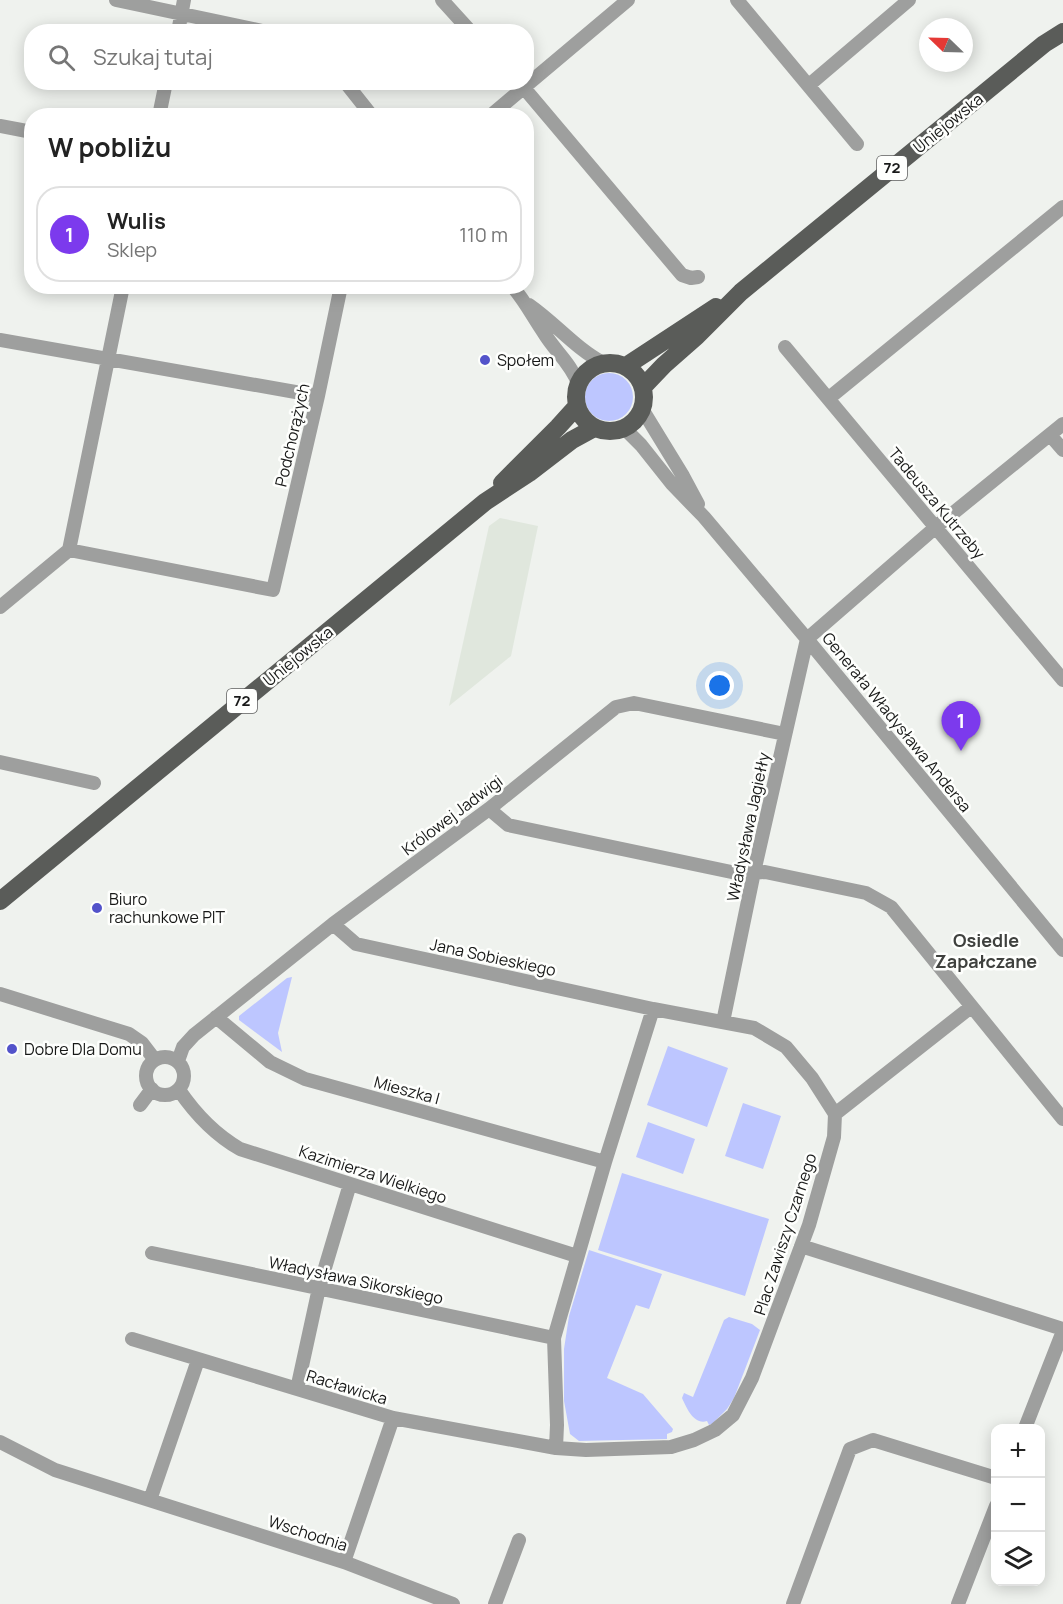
<!DOCTYPE html>
<html lang="pl">
<meta charset="utf-8">
<style>
:root{--surface:#fff;--page:#f2f2f2;--text:#222;--muted:#767676;--line:#e0e0e0;--accent:#7c3aed}
body{margin:0;font-family:Manrope,sans-serif;background:var(--page);color:var(--text)}
.controls{position:absolute;right:18px;bottom:18px;display:grid;overflow:hidden;border-radius:12px;box-shadow:0 3px 15px #0003}
.controls button{width:54px;height:54px;display:grid;place-items:center;padding:0;border:0;border-bottom:2px solid var(--line);background:var(--surface);color:var(--text);font:30px sans-serif}
.compass{position:absolute;left:919px;top:18px;width:54px;height:54px;border-radius:50%;background:var(--surface);box-shadow:0 3px 15px #0003;rotate:293deg}
.you{position:absolute;left:720px;top:686px;width:21px;height:21px;margin:-15px;border:4px solid #fff;border-radius:50%;background:#1a73e8;box-shadow:0 0 0 9px #1a73e833}
.badge{display:grid;place-items:center;width:39px;height:39px;border-radius:50%;background:var(--accent);color:#fff;font-size:20px;font-weight:700}
.pin{position:absolute;translate:-50% -50px;filter:drop-shadow(0 2px 3px #0008)}
.pin::after{content:'';position:absolute;top:32px;width:21px;height:18px;background:inherit;clip-path:polygon(0 0,100% 0,50% 100%)}
.list{margin:0;padding:0;list-style:none}
h2{display:flex;justify-content:space-between;align-items:center;height:78px;margin:0;padding:0 24px;font-size:26px}
h2 small{font-size:20px;font-weight:400;color:var(--muted)}
.list li{display:grid;grid-template-columns:39px 1fr auto;gap:18px;align-items:center;box-sizing:border-box;height:96px;margin:0 12px 12px;padding:0 12px;border:2px solid var(--line);border-radius:24px}
.list b{display:block;font-size:22px;white-space:nowrap}
.list p{margin:0;font-size:20px;white-space:nowrap;color:var(--muted)}
.list em{font-size:20px;font-style:normal;color:var(--muted)}
.icon{flex:none;width:33px;height:33px;fill:none;stroke:currentColor;stroke-width:2;stroke-linecap:round;stroke-linejoin:round}
.map{position:relative;flex:none;width:1063px;height:1604px;overflow:hidden}
.search{position:absolute;background:var(--surface);box-shadow:0 3px 15px #0003;left:24px;top:24px;width:510px;height:66px;display:flex;align-items:center;gap:15px;box-sizing:border-box;padding:0 21px;border-radius:24px;color:var(--muted);font-size:22px}
.panel{position:absolute;background:var(--surface);box-shadow:0 3px 15px #0003;left:24px;top:108px;width:510px;height:186px;border-radius:24px}
.map>svg:first-child{display:block}
</style>
<div class="map">
<svg width="1063" height="1604" viewBox="0 0 1063 1604">
<rect width="100%" height="100%" fill="#eff2ee"/>
<path fill="#e0e7dd" d="M500,518l38,8 -27,130 -62,50 40,-180z"/>
<path fill="#bdc6ff" d="M585 397a24 24 0 1 1 48 0a24 24 0 1 1-48 0Z
M292,977l-14,56 4,19 -43,-32v-4l48,-38z
M668,1046l60,22 -21,59 -60,-22z
M743,1103l38,13 -18,53 -38,-13z
M648,1122l47,17 -12,35 -47,-17z
M622,1173l147,46 -24,77 -147,-46z
M589,1250l73,24 -13,35 -13,-4 -29,73 36,16 30,35 -1,3 -5,2v5l-88,2 -9,-7 -6,-33v-52l5,-33z
M729,1317l23,7 8,6 -26,68 -7,11 -15,15 -3,1 -2,-4c-13,4 -20,-12 -25,-23l2,-5 9,4 31,-77z"/>
<g fill="none" stroke-linecap="round" stroke-linejoin="round">
<path stroke="#9e9f9e" stroke-width="14" d="M116,0l151,32
M442,0l29,32
M737,0l120,144
M178,32l6,-32
M345,82l27,34
M519,82l163,193 9,3 7,-1
M809,85l100,-85
M159,116l7,-34
M490,116l138,-116
M0,126l32,6
M512,286c13,15 21,31 32,47 11,18 27,31 34,50
M529,305c26,18 46,43 74,58
M0,340l318,56
M785,347l278,333
M829,398l234,-191
M642,409l41,67 15,28
M624,428l17,17 31,39 32,33 103,122 256,311
M1050,435l13,15
M69,550l204,40 45,-194 23,-110
M69,550l54,-264
M0,607l69,-57
M807,639l129,-112 127,-103
M0,762l94,21
M489,809l19,16 233,49 24,-2 101,21 25,14 172,212
M0,994l129,40 13,9 13,17
M216,1017l54,45 35,17 300,83
M723,1022l31,-150 53,-233
M146 1076a19 19 0 1 1 38 0a19 19 0 1 1-38 0Z
M178,1061l5,-14 11,-12 139,-111 156,-115 127,-102 18,-4 151,31
M179,1090c17,25 35,44 61,59l337,107
M140,1105l12,-16
M835,1114l136,-107
M801,1246l262,83
M152,1253l402,85
M132,1339l261,79 163,30 30,2 85,-3 23,-7 21,-10 18,-15 19,-37 57,-153 25,-88 1,-23 -23,-36 -26,-31 -32,-19 -101,-19 -297,-65 -23,-20
M297,1389l22,-101 31,-104
M1025,1428l38,-97
M0,1442l55,28 289,92 109,42
M556,1448l1,-23 -3,-87 51,-176 48,-153
M150,1500l48,-140
M344,1562l49,-144
M495,1604l24,-64
M793,1604l57,-155 23,-9 123,38
M958,1604l38,-98"/>
<path stroke="#5a5c59" stroke-width="18" d="M576 397a34 34 0 1 1 68 0a34 34 0 1 1-68 0Z
M626,366l90,-59
M643,387l21,-22 33,-29 44,-44 303,-248 19,-12
M502,483l56,-56 19,-21
M0,901l485,-399 44,-29 43,-33 22,-12"/>
</g>
<g fill="#5353ca" stroke="#fefffd" stroke-width="2">
<circle cx="485" cy="360" r="6"/>
<circle cx="97" cy="908" r="6"/>
<circle cx="12" cy="1049" r="6"/>
</g>
<g text-anchor="middle" stroke-width="5" stroke-linejoin="round" paint-order="stroke">
<g fill="#fefffd" stroke="#5d5e5d" stroke-width="1.5">
<rect x="877" y="156" width="30" height="24" rx="4.5"/>
<rect x="227" y="689" width="30" height="24" rx="4.5"/>
</g>
<g font-size="15" font-weight="bold" fill="#181918">
<text x="892" y="173">72</text>
<text x="242" y="706">72</text>
</g>
<g font-size="16" fill="#181918" stroke="#fefffd">
<text transform="translate(948 123) rotate(-39)" y="6">Uniejowska</text>
<text transform="translate(292 435) rotate(-77)" y="6">Podchorążych</text>
<text transform="translate(937 503) rotate(50)" y="6">Tadeusza Kutrzeby</text>
<text transform="translate(298 656) rotate(-39)" y="6">Uniejowska</text>
<text transform="translate(897 722) rotate(51)" y="6">Generała Władysława Andersa</text>
<text transform="translate(452 815) rotate(-37)" y="6">Królowej Jadwigi</text>
<text transform="translate(748 827) rotate(-78)" y="6">Władysława Jagiełły</text>
<text transform="translate(493 957) rotate(12)" y="6">Jana Sobieskiego</text>
<text transform="translate(407 1090) rotate(15)" y="6">Mieszka I</text>
<text transform="translate(373 1174) rotate(18)" y="6">Kazimierza Wielkiego</text>
<text transform="translate(785 1234) rotate(-72)" y="6">Plac Zawiszy Czarnego</text>
<text transform="translate(356 1280) rotate(12)" y="6">Władysława Sikorskiego</text>
<text transform="translate(347 1387) rotate(17)" y="6">Racławicka</text>
<text transform="translate(308 1533) rotate(18)" y="6">Wschodnia</text>
</g>
<g font-size="16" fill="#181918" stroke="#fefffd" text-anchor="start">
<text x="497" y="366">Społem</text>
<text x="109" y="905">Biuro<tspan x="109" dy="18">rachunkowe PIT</tspan></text>
<text x="24" y="1055">Dobre Dla Domu</text>
</g>
<g font-size="18" font-weight="bold" fill="#3f413e" stroke="#fefffd">
<text x="986" y="947">Osiedle<tspan x="986" dy="21">Zapałczane</tspan></text>
</g>
</g>
</svg>
<div class="controls">
<button>+</button>
<button>−</button>
<button><svg class="icon" aria-label="layers" viewBox="0 0 24 24"><path d="M12 4l9 5-9 5-9-5zM3 14l9 5 9-5"/></svg></button>
</div>
<svg class="compass" viewBox="-18 -18 36 36"><path d="M0-13l5 13h-10z" fill="#e53935"/><path d="M0 13l5-13h-10z" fill="#767676"/></svg>
<div class="you"></div>
<div class="pin badge" style="left:961px;top:751px">1</div>
<div class="search"><svg class="icon" aria-label="search" viewBox="0 0 24 24"><circle cx="10" cy="10" r="6"/><path d="M15 15l6 6"/></svg>Szukaj tutaj</div>
<section class="panel">
<h2>W pobliżu<small></small></h2>
<ul class="list">
<li><span class="badge">1</span><div><b>Wulis</b><p>Sklep</p></div><em>110 m</em></li>
</ul>
</section>
</div>
